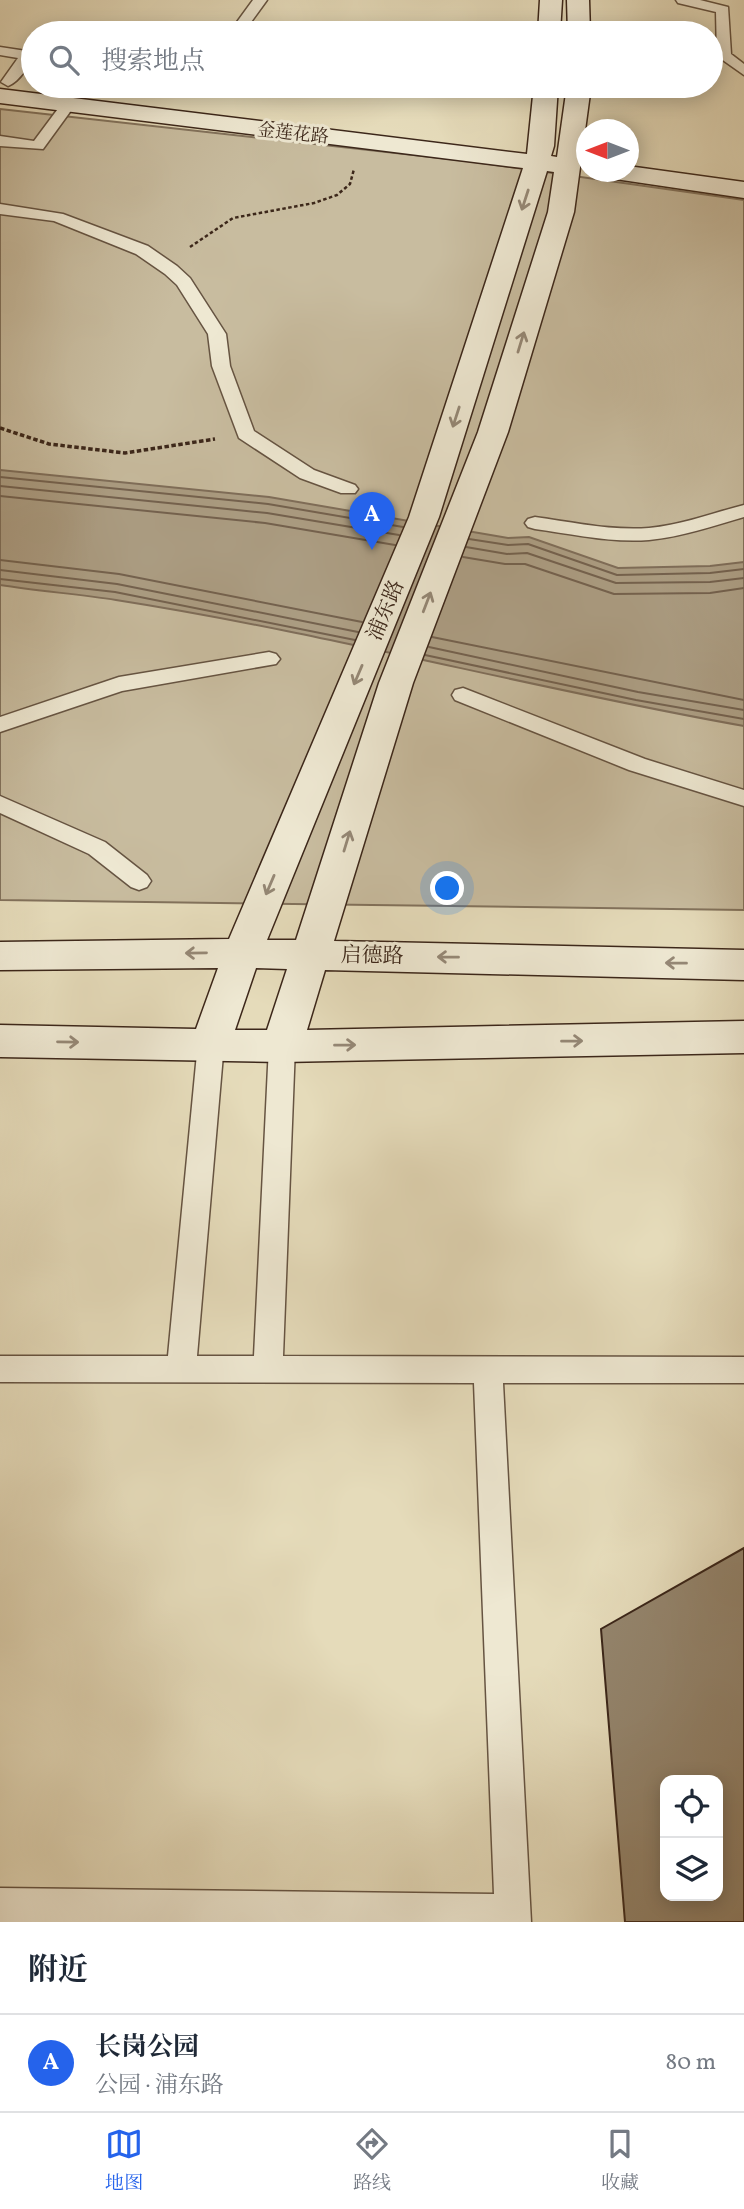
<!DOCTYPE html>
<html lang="zh">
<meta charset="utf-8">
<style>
:root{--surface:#fff;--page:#f2f2f3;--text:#1f2937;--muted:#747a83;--line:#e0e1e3;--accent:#2563eb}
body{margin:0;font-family:Vollkorn,"Noto Serif SC",serif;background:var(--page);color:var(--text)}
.controls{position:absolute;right:21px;bottom:21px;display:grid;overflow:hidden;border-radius:14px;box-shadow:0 4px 18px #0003}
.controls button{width:63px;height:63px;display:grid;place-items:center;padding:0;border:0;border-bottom:2px solid var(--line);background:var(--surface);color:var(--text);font:35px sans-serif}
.compass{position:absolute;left:576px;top:119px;width:63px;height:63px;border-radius:50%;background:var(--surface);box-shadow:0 4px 18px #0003;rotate:270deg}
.you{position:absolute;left:448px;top:889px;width:24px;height:24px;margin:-18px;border:5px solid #fff;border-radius:50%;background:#1a73e8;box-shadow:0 0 0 10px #1a73e833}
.badge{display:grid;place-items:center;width:46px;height:46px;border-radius:50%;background:var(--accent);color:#fff;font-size:23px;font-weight:700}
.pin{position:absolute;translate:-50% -58px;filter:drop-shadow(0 2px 4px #0008)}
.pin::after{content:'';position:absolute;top:37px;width:24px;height:21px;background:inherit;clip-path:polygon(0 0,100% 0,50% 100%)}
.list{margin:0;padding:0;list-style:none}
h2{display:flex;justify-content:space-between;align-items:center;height:91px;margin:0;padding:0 28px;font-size:30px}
h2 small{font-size:23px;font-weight:400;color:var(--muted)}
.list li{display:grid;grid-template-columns:46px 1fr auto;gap:21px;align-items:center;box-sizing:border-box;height:98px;padding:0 28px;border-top:2px solid var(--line)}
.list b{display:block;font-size:26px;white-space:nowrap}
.list p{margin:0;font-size:23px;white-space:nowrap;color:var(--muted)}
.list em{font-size:23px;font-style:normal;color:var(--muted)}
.icon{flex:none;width:38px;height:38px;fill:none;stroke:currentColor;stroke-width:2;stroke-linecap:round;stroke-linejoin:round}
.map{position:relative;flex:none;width:744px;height:1922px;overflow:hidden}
.search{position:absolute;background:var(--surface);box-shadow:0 4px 18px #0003;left:21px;right:21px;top:21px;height:77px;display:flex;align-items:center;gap:18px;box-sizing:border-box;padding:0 24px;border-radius:38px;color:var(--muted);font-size:26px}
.sheet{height:189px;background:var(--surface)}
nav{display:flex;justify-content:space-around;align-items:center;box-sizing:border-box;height:98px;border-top:2px solid var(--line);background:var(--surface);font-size:19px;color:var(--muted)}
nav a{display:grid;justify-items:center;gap:4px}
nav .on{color:var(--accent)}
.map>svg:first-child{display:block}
</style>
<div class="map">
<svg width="744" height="1922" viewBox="0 0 744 1922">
<rect width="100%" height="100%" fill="#e5dbba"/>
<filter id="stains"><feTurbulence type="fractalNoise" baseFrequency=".00286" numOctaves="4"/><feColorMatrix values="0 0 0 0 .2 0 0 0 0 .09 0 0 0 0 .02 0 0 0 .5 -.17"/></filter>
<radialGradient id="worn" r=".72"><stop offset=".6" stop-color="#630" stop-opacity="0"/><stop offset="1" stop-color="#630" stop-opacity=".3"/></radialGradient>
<path fill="#c8bc9f" stroke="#82725c" stroke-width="2" d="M0,109l467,52 277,39v710l-744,-10z"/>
<path fill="#ac9e84" stroke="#7f6e5a" stroke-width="2" d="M0,470l269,27 239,41 21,-1 89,31 92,-2 34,-4v164c-210,-37 -417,-93 -628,-126 -39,-6 -78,-9 -116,-15z"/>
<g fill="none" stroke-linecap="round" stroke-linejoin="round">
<path stroke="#74624f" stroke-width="2" d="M0,477l268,27 135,23
M0,486l267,27 132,22
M0,496l265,27 130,22
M469,539l39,6 20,-1 89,31 93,-2 34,-4
M466,547l41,7 20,-1 89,30 94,-1 34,-4
M463,557l42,7h20l89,30 96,-1 34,-5
M0,560l119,14 243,48
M0,570l117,14 241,48
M0,579l115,13 240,48
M432,637l312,63
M429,647l209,45 106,18
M425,655l211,45 108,19"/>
</g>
<path fill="#94856d" stroke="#3c271a" stroke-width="2" fill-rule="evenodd" d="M744,1548v374h-119l-24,-293zM665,1780h53v116h-53z"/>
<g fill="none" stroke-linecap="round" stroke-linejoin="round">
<g stroke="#665442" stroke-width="3">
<path id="lane" d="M253,0h14l-24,33h-14z
M676,0h24l28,7 3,47 13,10v11l-27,-19 -1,-44 -38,-9z
M0,47l33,5c0,10 -14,30 -25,34l-7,-4 17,-24 -18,-3z
M68,101l7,4 -32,44 -43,-3v-10l34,5 29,-39z
M0,204l63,10 85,32 29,20 13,12 36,56 4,32 24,65 60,39 41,15 3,4 -3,4h-14l-41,-15 -61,-40 -27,-72 -4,-32 -31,-49 -12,-11 -29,-20 -82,-33 -54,-7z
M744,505v12c-31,9 -63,20 -95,23 -38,3 -77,-6 -114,-11l-7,-2 -3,-4 3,-4 7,-2c37,5 76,14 114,11 33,-3 63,-15 95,-23z
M269,652l7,2 4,5 -4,5 -154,27 -122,41v-15l119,-40z
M463,688l182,71 99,31v16l-115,-36 -174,-70 -3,-5 3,-5z
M0,796l105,46 42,33 4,6 -4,6 -8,3 -8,-3 -42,-33 -89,-41z
M211,1033l9,3 4,7 -27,313h57l15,-310 4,-7 9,-3 9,3 4,7 -12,310 461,1v26h-241l28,539h-531v-34l494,6 -20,-511 -474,-1v-26h168l30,-313 4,-7z"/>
</g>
<g stroke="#3c271a" stroke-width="3">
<path id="secondary" d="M540,0h22l-2,33h-22z
M567,0h22l1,33h-22z
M534,86h24l-4,60 -3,10 6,1 10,-71h24l-17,126 -66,220 -95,251 -79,258 410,9v30l-419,-10 -18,60 437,-9v32l-462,9 -282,-5v-32l196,4 22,-61 -218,2v-28l229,-3 180,-422 114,-349 -523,-65v-14l527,65zM547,171l7,1 -6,40 -70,220 -99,251 -83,257h-29l172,-423zM256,968l31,1 -20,61h-32z
M628,166l116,16v16l-129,-19 -9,-2 -3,-5h25z"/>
</g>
<path stroke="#3c271a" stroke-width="2.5" stroke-dasharray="3.5 2.5" stroke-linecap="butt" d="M190,247l43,-29 81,-15 23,-8 13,-11 4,-15"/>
<path stroke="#3c271a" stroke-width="3.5" stroke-dasharray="4.5 2.5" stroke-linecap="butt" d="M0,428l49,16 76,9 90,-14"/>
<use href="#lane" fill="#eee8d2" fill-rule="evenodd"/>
<use href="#secondary" fill="#eee8d2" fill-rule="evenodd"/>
</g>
<defs><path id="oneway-shaft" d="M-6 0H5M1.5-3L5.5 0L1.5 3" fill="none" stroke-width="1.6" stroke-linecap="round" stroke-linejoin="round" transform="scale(1.75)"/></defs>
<g stroke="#958876">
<use href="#oneway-shaft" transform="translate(525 200) rotate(108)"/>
<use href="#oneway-shaft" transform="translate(521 342) rotate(-73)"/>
<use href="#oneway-shaft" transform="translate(456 417) rotate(108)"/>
<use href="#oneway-shaft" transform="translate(427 602) rotate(-69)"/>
<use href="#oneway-shaft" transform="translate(358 675) rotate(113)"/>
<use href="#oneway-shaft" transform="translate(347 841) rotate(-73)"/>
<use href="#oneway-shaft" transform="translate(270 885) rotate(113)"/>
<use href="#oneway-shaft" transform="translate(196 953) rotate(179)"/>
<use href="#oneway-shaft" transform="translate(448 957) rotate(-179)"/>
<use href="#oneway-shaft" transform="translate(676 963) rotate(-179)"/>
<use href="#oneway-shaft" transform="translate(572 1041) rotate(-1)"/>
<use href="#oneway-shaft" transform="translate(68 1042) rotate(1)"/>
<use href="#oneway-shaft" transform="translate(345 1045) rotate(-1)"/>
</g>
<g text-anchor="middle" stroke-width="6" stroke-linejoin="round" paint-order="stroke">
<g font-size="18" fill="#3c271a" stroke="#eee8d2">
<text transform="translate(293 133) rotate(6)" y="6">金莲花路</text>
</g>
<g font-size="21" fill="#3c271a" stroke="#eee8d2">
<text transform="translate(385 610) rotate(-67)" y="7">浦东路</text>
<text transform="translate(372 955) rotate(1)" y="7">启德路</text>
</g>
</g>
<rect width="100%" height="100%" filter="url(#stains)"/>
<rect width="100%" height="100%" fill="url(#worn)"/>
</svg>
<div class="controls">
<button><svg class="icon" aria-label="locate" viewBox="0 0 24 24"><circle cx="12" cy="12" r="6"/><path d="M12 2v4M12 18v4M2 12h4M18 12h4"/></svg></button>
<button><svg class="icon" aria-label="layers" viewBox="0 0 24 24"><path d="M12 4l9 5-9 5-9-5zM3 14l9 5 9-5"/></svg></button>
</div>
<svg class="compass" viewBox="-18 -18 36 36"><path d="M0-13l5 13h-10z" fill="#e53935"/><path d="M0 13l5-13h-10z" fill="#747a83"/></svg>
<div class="you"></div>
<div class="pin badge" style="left:372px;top:550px">A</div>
<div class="search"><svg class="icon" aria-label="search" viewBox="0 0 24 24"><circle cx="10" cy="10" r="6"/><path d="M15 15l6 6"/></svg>搜索地点</div>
</div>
<section class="sheet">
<h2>附近<small></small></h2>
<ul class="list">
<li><span class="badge">A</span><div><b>长岗公园</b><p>公园 · 浦东路</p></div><em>80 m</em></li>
</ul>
</section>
<nav>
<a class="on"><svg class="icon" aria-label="map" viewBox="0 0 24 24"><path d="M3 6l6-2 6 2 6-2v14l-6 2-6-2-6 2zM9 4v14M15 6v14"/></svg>地图</a>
<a><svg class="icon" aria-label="directions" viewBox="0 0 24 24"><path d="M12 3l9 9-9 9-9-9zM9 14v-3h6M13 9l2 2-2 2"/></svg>路线</a>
<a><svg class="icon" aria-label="saved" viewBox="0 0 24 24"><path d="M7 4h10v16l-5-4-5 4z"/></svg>收藏</a>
</nav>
